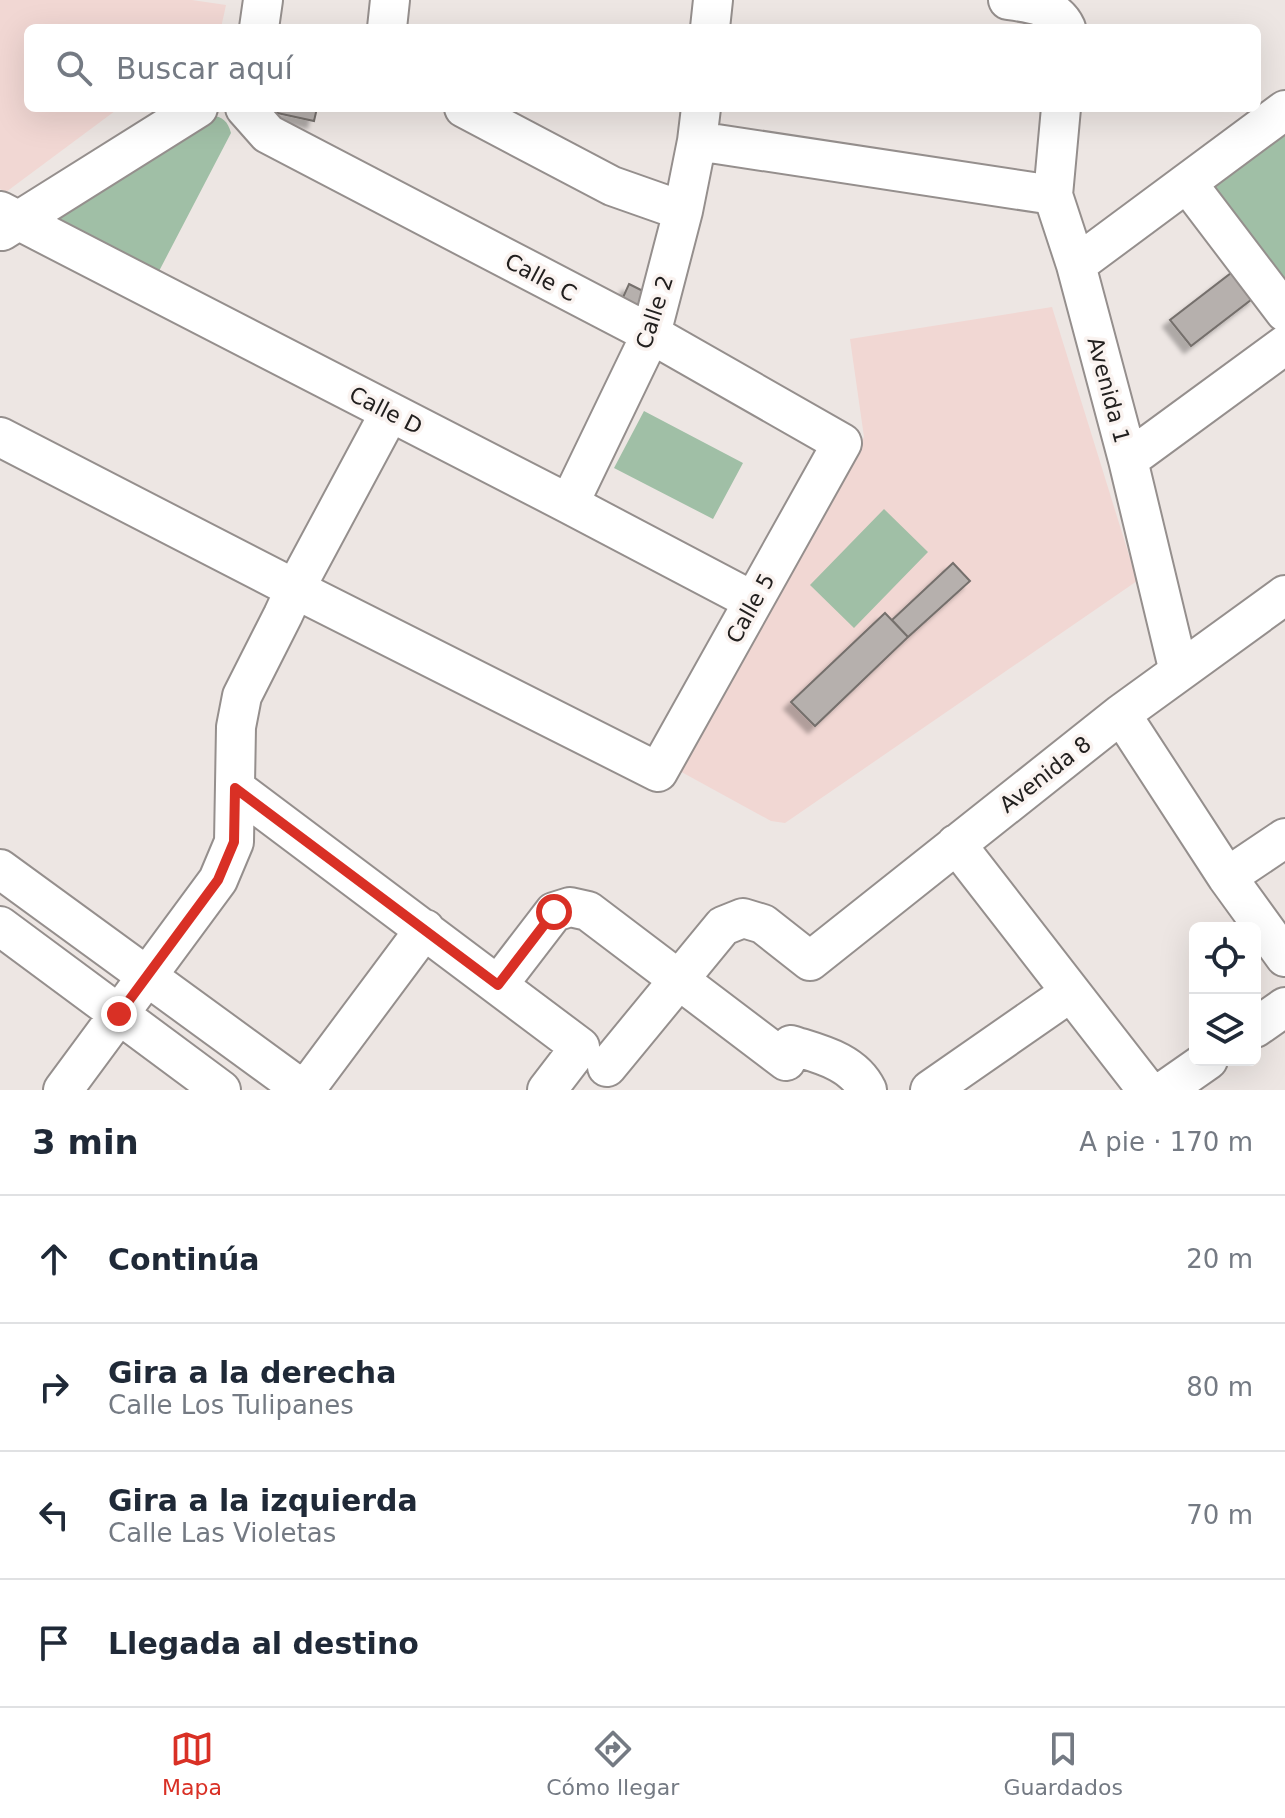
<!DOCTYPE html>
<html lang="es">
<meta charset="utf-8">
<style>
:root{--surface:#fff;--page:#f6f6f7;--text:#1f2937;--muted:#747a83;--line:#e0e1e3;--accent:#d93025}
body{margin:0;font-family:"DejaVu Sans",sans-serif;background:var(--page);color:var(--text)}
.controls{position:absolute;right:24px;bottom:24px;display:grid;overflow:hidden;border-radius:12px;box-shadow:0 8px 32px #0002}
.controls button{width:72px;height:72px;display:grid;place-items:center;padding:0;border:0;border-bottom:2px solid var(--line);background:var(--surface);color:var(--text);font:40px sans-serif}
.stop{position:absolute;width:24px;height:24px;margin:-18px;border:6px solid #d93025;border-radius:50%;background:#fff}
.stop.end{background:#d93025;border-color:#fff;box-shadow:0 2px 8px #0008}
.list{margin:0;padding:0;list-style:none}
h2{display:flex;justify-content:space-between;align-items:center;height:104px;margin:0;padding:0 32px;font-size:34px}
h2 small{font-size:26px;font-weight:400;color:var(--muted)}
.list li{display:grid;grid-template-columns:52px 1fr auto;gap:24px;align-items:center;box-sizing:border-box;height:128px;padding:0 32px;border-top:2px solid var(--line)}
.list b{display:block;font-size:30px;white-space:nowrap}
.list p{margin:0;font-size:26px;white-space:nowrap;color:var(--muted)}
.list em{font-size:26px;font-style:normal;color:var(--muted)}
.icon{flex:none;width:44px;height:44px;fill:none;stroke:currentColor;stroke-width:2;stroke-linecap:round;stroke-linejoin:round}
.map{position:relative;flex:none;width:1285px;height:1090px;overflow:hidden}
.search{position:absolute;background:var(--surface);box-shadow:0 8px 32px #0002;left:24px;right:24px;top:24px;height:88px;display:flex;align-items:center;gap:20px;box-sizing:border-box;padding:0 28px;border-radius:12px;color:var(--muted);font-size:30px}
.sheet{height:616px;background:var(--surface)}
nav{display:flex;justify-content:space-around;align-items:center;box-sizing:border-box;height:112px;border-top:2px solid var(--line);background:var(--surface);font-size:22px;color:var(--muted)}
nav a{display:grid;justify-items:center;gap:4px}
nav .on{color:var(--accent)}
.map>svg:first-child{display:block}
</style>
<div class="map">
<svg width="1285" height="1090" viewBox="0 0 1285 1090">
<defs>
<filter id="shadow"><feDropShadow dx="-7" dy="7" stdDeviation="2" flood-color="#0004"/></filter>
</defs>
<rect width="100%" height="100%" fill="#ede6e3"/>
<path fill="#f1d7d3" d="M0,0h192l34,5 -5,23h-193v80h91l-113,84 -6,-3z
M1052,307l85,274 -352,242 -14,-2 -95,-52 188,-332 -14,-98z"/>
<path fill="#a0bfa6" d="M211,116c12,0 17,6 20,17l-74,142 -100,-56 3,-7z
M1285,120v169l-79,-98z
M644,411l99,52 -30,56 -99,-51z
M884,509l44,43 -74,76 -44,-43z"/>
<path fill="#b6b0ad" stroke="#756f6c" stroke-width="2" filter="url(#shadow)" d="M269,108h48l-3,13 -46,-10z
M1235,270l21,26 -65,50 -21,-26z
M629,284l24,12 -10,19 -23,-11z
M953,563l17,18 -62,56 -16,-17z
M885,613l23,24 -93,89 -24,-24z"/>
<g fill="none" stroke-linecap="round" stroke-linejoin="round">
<g stroke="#958f8d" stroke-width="42">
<path id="minor" d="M1008,0c22,3 48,6 58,28
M259,28l4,-28
M387,28l3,-28
M710,28l3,-28
M464,108l148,78 71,25
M1061,108l-8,87 23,70 52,195 51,212
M697,141l356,54
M1187,183l98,129
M0,211l569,293 184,97
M2,231l196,-123
M1076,265l209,-155
M0,437l295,152 363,183 184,-329 -191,-109 -383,-200 -23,-26
M1128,460l157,-115
M569,504l82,-170 32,-123 14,-70 4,-33
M1121,714l106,163 58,80
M235,788l345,259 -33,43
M956,844l191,246
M0,869l303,221
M1227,877l58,-39
M0,926l221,164
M498,985l56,-73 16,-5 18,4 198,150
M1255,1028l30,-21
M791,1045c28,9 62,16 76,45
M607,1067l116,-141 20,-8 20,6 47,37 311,-247 164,-119
M63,1090l155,-210 16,-38 2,-115 6,-31 41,-81 12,-26 95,-177
M305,1090l120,-161
M930,1090l141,-98
M1165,1090l43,-30"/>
</g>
<use href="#minor" stroke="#fff" stroke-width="38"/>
</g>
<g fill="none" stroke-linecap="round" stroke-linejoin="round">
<path stroke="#d93025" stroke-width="10" d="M119,1014l99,-134 16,-38 1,-54 263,197 56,-73"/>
</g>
<g text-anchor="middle" stroke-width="7" stroke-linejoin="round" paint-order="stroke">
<g font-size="22" fill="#22201f" stroke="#faf3f0">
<text transform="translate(541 277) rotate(28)" y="8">Calle C</text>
<text transform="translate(654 312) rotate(-72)" y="8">Calle 2</text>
<text transform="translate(1109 390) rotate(75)" y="8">Avenida 1</text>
<text transform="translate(386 410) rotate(27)" y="8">Calle D</text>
<text transform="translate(750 608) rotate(-61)" y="8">Calle 5</text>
<text transform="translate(1045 774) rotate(-38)" y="8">Avenida 8</text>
</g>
</g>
</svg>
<div class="controls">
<button><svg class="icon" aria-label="locate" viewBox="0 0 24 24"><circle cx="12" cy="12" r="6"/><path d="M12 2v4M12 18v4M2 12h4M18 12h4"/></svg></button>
<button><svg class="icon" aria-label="layers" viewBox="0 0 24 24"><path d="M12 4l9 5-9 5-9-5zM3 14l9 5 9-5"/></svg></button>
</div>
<div class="stop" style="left:554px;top:912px"></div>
<div class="stop end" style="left:119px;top:1014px"></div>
<div class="search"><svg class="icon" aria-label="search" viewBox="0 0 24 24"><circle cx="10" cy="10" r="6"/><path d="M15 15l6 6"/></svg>Buscar aquí</div>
</div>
<section class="sheet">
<h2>3 min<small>A pie · 170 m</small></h2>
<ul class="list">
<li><svg class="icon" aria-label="ahead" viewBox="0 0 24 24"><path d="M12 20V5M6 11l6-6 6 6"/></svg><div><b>Continúa</b></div><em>20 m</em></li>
<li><svg class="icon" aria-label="right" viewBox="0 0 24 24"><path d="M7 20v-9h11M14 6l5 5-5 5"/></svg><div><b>Gira a la derecha</b><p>Calle Los Tulipanes</p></div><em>80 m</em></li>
<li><svg class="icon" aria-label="left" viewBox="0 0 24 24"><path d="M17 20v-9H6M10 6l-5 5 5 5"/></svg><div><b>Gira a la izquierda</b><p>Calle Las Violetas</p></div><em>70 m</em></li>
<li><svg class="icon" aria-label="arrive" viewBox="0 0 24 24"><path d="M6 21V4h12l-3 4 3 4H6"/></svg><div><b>Llegada al destino</b></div></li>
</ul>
</section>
<nav>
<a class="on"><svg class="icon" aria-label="map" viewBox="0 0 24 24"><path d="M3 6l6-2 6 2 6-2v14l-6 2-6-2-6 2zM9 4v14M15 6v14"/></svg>Mapa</a>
<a><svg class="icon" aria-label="directions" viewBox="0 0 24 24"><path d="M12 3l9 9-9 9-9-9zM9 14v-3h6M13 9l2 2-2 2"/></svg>Cómo llegar</a>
<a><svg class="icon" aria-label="saved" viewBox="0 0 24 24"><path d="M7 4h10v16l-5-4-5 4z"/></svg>Guardados</a>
</nav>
